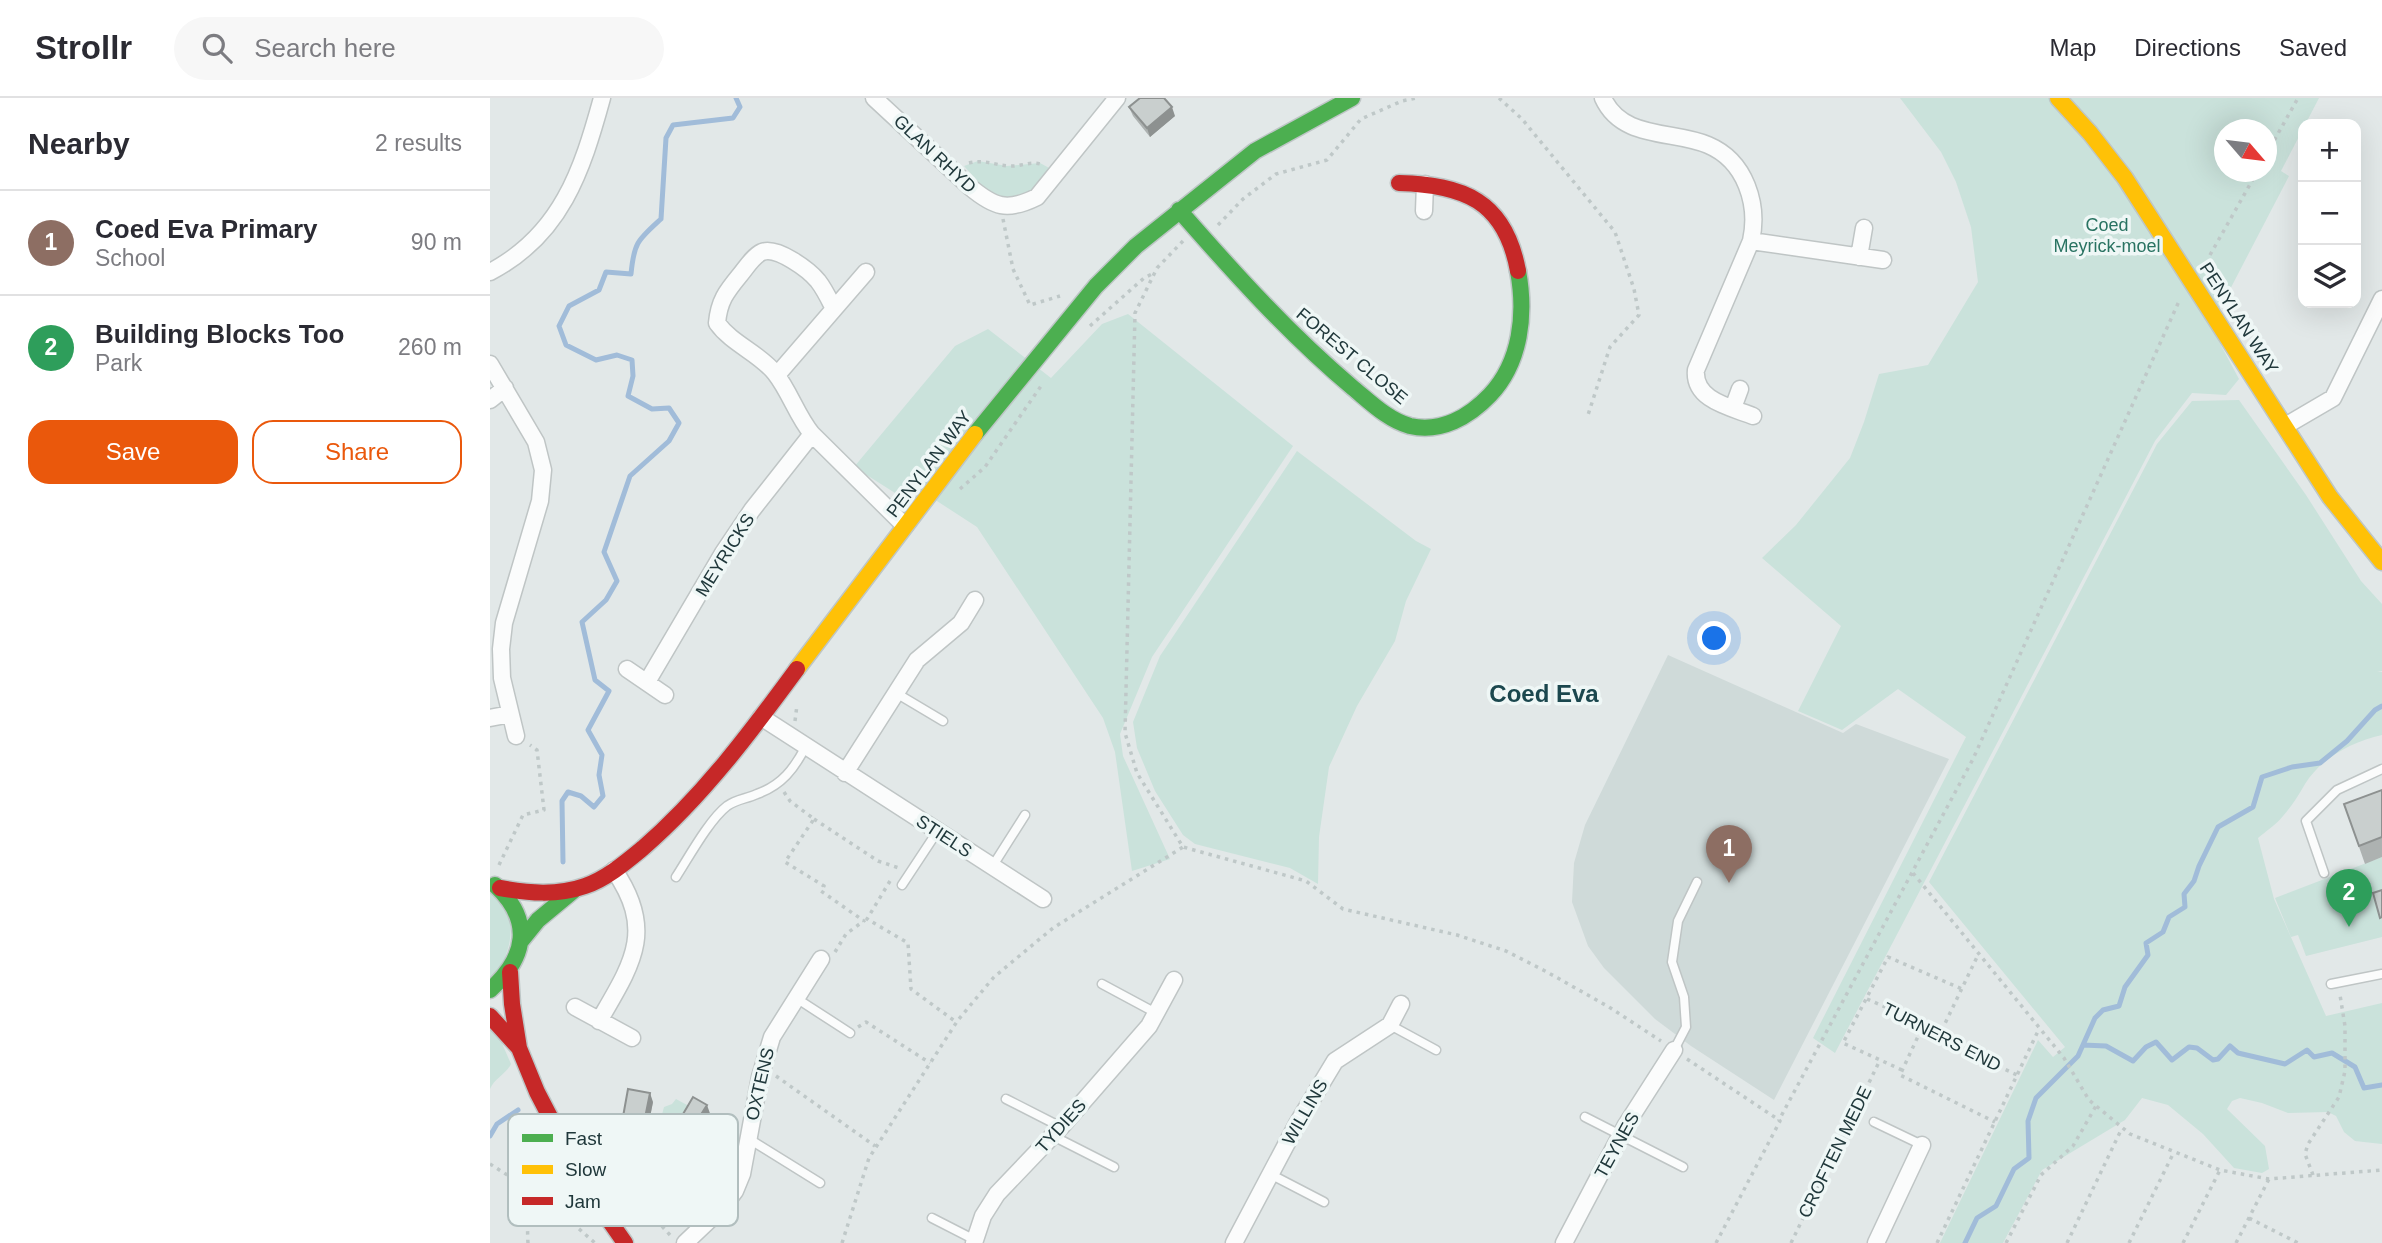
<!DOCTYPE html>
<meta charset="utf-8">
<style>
:root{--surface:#fff;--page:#f7f7f7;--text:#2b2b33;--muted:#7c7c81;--line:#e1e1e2;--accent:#ea580c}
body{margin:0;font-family:Arial,sans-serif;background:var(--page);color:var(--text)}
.controls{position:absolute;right:21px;top:21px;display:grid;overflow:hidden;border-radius:14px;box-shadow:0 7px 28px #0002}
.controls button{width:63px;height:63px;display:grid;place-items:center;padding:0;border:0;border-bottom:2px solid var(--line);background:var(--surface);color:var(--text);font:35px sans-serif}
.compass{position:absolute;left:1724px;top:21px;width:63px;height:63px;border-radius:50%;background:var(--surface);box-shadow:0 7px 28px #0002;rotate:118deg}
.you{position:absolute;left:1225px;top:541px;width:24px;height:24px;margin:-18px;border:5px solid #fff;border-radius:50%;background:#1a73e8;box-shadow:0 0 0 10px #1a73e833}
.badge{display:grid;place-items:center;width:46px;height:46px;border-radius:50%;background:var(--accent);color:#fff;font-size:23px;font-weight:700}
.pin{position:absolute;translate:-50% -58px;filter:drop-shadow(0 2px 4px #0008)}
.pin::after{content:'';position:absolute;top:37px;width:24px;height:21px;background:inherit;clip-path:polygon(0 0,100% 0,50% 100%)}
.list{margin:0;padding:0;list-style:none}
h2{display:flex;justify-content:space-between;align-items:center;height:91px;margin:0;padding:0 28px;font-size:30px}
h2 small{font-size:23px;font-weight:400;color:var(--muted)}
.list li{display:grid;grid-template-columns:46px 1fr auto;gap:21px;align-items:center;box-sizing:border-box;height:105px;padding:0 28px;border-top:2px solid var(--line)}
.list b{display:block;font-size:26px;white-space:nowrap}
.list p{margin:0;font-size:23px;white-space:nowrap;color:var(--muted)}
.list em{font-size:23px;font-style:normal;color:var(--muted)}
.actions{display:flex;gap:14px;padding:21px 28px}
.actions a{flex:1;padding:16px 0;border:2px solid var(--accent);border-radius:21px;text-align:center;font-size:24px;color:var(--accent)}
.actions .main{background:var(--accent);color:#fff}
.icon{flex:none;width:38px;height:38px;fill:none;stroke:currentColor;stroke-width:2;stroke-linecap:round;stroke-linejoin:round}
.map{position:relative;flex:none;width:1892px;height:1145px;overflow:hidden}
header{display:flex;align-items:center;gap:42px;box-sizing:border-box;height:98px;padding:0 35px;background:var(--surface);border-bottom:2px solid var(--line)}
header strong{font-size:33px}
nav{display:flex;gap:38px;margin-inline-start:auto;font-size:24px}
.search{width:490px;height:63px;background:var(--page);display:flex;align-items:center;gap:18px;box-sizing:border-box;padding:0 24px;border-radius:38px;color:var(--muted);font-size:26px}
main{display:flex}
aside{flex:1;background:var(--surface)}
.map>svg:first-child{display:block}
</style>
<header>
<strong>Strollr</strong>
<div class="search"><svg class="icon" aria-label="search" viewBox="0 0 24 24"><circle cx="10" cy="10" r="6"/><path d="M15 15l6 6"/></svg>Search here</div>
<nav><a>Map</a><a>Directions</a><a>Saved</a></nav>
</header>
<main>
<aside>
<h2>Nearby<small>2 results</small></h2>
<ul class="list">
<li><span class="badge" style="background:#8d6e63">1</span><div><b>Coed Eva Primary</b><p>School</p></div><em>90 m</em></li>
<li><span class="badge" style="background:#2e9e5b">2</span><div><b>Building Blocks Too</b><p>Park</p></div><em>260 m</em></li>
</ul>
<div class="actions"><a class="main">Save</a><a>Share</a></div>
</aside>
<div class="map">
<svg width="1892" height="1145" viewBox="0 0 1892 1145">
<rect width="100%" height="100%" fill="#e2e8e8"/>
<path fill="#cfdad9" d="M1178,557l175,78 13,-9 93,35 -175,341 -83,-54 -36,-27 -51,-51 -16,-22 -16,-44 2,-39 11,-38z"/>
<path fill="#cae2db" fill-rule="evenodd" d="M1410,0h419l-38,73 8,5 -64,123 -16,24 30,56 -13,16 -34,-2 -37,48 -320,612 -22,-15 153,-301 -68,-48 -56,41 -44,-19 43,-85 -79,-68 34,-33 54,-67 14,-36 15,-48 49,-9 50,-83 -7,-55 -15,-45 -15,-30zM1734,32h42v42h-42z
M488,63l29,5 33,-3 11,6 -13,20 -29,11 -21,-7 -24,-27z
M638,216l165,132 -141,211 -32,77 3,22 47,103 -38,12 -17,-119 -12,-34 -126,-191 -57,-37 -17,8 -49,-31 101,-121 33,-17 63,49 51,-54z
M1749,302l67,95 55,86 21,23v67l-5,1h5v63c-30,7 -60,22 -77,49 -7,12 -13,22 -22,32 -7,9 -17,15 -25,22l16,61 52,117 56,-13v141l-27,-3 -11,-9 -8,-16 -8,-4 -40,1 -26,-10 -22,-5 -8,3 -5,8 38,37 4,23 -7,4 -28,-5 -31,-34 -35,-29 -26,-7 -17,22 -83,50 -39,73h-63l98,-203 15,17 12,-10 -136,-165 228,-438 35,-43z
M807,353l119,90 15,8 -25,52 -11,40 -38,65 -28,61 -10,70 -1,47 -28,-16 -95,-24 -12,-9 -28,-44 -18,-43 -4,-26 27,-66z
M1892,759v80l-76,19 -8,-21 -7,2 -16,-39z
M0,791c6,9 18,23 20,34 3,22 -7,43 -20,59z
M0,928l11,15 10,23c-5,10 -17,15 -21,25z
M186,1001l22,12 -37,62 -9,-4 -1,-12 13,-50 8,-3z"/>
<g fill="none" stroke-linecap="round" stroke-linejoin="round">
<path stroke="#a1bcd9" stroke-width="5" d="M73,764l-1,-61 6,-9 13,4 13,11 9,-11 -4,-21 3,-20 -14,-25 21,-39 -14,-11 -13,-58 24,-22 11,-19 -13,-29 26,-76 39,-35 10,-18 -10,-15 -17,1 -24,-13 5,-20 -1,-16 -15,-5 -21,5 -30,-15 -7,-19 10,-20 30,-16 7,-18 25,2c3,-32 7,-34 30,-55l5,-81 7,-13 60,-7 7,-11 -4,-9
M1593,947l23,1 27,15 13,-14 10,-5 16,18 17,-13 8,1 16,12 5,-1 12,-13 8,7 47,11 22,-14 7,7 18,-4 23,14 9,21 18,-3
M0,1038l7,-12 21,-14
M1475,1145l12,-25 19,-12 18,-37 15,-11 -1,-37 8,-23 42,-42 17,-38 8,-8 16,-4 6,-19 23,-32 -2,-12 17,-11 6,-15 16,-10 -1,-13 10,-13 5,-15 19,-39 35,-20 9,-30 30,-10 28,-4 27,-22 28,-31 7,-4"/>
<g stroke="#bfc5c5" stroke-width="11">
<path id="lane" d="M406,595l47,28
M502,769l33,-52
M1834,775l-18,-52 31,-31 45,-21
M186,779c13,-20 33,-57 51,-71 10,-7 19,-7 30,-12 25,-9 37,-25 49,-48
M412,787l35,-53
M612,886l54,29
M1841,886l51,-10
M306,900l54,35
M900,927l46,25
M1184,952l12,-23 -2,-30 -12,-35 6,-41 19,-39
M516,1001l55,28
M1095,1019l98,50
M1384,1024l48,23
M563,1038l61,31
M259,1041l71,44
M780,1076l54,28
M442,1120l43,22"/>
</g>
<g stroke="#bfc5c5" stroke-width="19">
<path id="street" d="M384,0l96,89c24,20 37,25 67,10l80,-99
M1113,0c19,42 70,32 105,47 38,16 51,60 43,96l-55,129c-3,30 34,37 57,46
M934,113l1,-27
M1261,143l132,19
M1369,159l5,-29
M0,174c71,-37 92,-101 112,-174
M344,211l32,-37
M0,266l46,78 7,28 -3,31 -36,122 -3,26 1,29 14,58
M287,277l57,-66c-5,-10 -9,-19 -16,-28 -9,-11 -41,-35 -56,-29 -9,4 -16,16 -22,23 -14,17 -21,26 -23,48 15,21 42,30 58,50 15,19 22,43 37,61l93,92
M0,302l15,-12
M1243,310l7,-19
M1795,328l48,-28 49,-99
M137,571l38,26
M157,584l76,-129 29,-43 60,-76
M271,619l282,182
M0,620l20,-4
M355,675l72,-113 44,-37 14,-23
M85,909l57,31
M109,923c33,-57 57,-90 15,-151
M195,1145l37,-35 13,-17 7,-17 18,-97 12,-40 49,-78
M484,1145l9,-27 14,-22 64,-67 88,-101 25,-46
M744,1145l63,-119 38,-63 55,-36 11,-21
M1074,1145l62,-118 48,-75
M1386,1145l46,-98"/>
</g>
<g stroke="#bec6c6" stroke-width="19">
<path id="fast" d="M689,112c55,63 110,124 174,178 17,14 35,32 57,38 31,7 59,-9 80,-31 31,-33 36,-81 28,-124
M485,336l121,-148 40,-40 119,-95 97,-53
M31,843l17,-21 35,-29
M0,892c37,-33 43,-70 5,-105"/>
</g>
<g stroke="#bec6c6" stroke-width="19">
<path id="slow" d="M1568,0l32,35 35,45 205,319 52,65
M307,571l178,-235"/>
</g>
<g stroke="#bec6c6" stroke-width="19">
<path id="jam" d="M909,85c64,2 106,17 119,88
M10,790c28,5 57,8 85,-2 21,-7 41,-24 58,-38 60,-52 107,-115 154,-179
M20,874l2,32 7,44 18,44 51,98 37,53
M0,918l29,32"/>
</g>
<path stroke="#bfc8c8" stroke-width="3.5" stroke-dasharray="3.5 5" stroke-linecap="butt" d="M1009,0l23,21 93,113 19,57 5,26 -29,32 -23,71
M1776,57l32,-57
M479,65c15,-4 25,2 40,3 12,1 22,-6 34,-1
M513,121l10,50 17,36 30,-9
M728,127l25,-26 33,-25 51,-14 34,-41 41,-18 14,-3
M693,143l-26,27 -22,45 -10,420 12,40 46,74 123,34 37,28 114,26 49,16 41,21 62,35 52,34
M1720,157l47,-83
M600,228l54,-48 10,-5
M470,391l25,-22 56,-81
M305,623l2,-16
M294,694l6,9 24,18 -29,43 39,24 -3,5 43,30
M324,721l64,42 21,7
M9,767l24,-50 21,-5 -7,-60 -7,-5
M1423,775l151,185 25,42 41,34 90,36 49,9 113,-9
M400,783l-23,38 41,24 3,46 45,33
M345,854l11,-18 19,-14
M1377,901l55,24 -1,7
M368,929l8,-5 64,41
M1431,932l-21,45 95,47
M1431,932l96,45
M1448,940l40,-83
M1197,961l92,61
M1412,972l-59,-27 45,-86 74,32
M286,978l99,70
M0,1066l55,35 50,44
M167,1073l17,14
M1823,1077l-8,-21 3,-10 31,-47 6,-26v-45l-5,-31
M1759,1120l49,25
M180,1137l-10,-11 -3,-15 17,-24 33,17
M38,1145c-1,-14 -1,-51 10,-60 6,-5 14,-7 20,-11
M352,1145l27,-85 89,-138 36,-43 59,-49 130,-81
M1226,1145l64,-122 -1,-1 194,-361 207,-460
M1301,1145l89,-183
M1447,1145l102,-214
M1516,1145l35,-68 32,-29 23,-40
M1577,1145l55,-115
M1639,1145l45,-91
M1693,1145l37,-73
M1746,1145l33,-64"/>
<use href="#lane" stroke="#fbfcfc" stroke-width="8"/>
<use href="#street" stroke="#fbfcfc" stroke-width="16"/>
<use href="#fast" stroke="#4caf50" stroke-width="16"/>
<use href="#slow" stroke="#ffc107" stroke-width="16"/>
<use href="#jam" stroke="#c62828" stroke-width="16"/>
</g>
<path fill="#adb2b1" d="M639,9l46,9 -25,21 -17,-21z
M1892,692v67l-17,7 -21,-60z
M163,1004l-10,50 -21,-4 -3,-9z
M221,1021l10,16 -10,17 12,18 -10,16 -15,-9 -8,13 -29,-17 -5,-13z"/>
<path fill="#8d9190" d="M682,9l3,9 -25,21 -3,-9z
M160,995l3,9 -10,50 -3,-9z
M217,1007l5,14 -10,-6z
M226,1024l5,13 -14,25 -5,-13z
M228,1058l5,14 -10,16 -5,-13z
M203,1065l5,14 -8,13 -5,-13z"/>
<path fill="#c9cfce" stroke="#8d9190" stroke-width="2" d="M650,0h24l8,9 -25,21 -18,-21z
M1892,692v47l-23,9 -15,-42z
M1892,792v27l-2,1 -7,-25z
M138,991l22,4 -10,50 -21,-4z
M203,999l14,8 -5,8 14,9 -14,25 16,9 -10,17 -15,-10 -8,14 -29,-17z"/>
<g text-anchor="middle" stroke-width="7" stroke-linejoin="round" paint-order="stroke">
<g font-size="18" fill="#20383b" stroke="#eff7f6">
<text transform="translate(445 56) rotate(43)" y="6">GLAN RHYD</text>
<text transform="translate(1749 220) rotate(57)" y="6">PENYLAN WAY</text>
<text transform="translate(862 258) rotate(40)" y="6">FOREST CLOSE</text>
<text transform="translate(439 366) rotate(-53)" y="6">PENYLAN WAY</text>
<text transform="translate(235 457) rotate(-58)" y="6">MEYRICKS</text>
<text transform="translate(454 738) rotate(33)" y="6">STIELS</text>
<text transform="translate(1452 939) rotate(27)" y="6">TURNERS END</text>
<text transform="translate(270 986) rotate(-77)" y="6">OXTENS</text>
<text transform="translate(815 1014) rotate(-60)" y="6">WILLINS</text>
<text transform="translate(571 1028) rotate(-48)" y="6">TYDIES</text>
<text transform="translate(1127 1047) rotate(-61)" y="6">TEYNES</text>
<text transform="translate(1345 1054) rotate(-64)" y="6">CROFTEN MEDE</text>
</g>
<g font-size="18" fill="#297362" stroke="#eff7f6">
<text x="1617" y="133">Coed<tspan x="1617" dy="21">Meyrick-moel</tspan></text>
</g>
<g font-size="24" font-weight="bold" fill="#1b474e" stroke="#eff7f6">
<text x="1054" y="604">Coed Eva</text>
</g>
</g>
<rect x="18" y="1016" width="230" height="112" rx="10" fill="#eff7f6" stroke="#b1bebe" stroke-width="2"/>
<rect x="32" y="1036" width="31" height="8" fill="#4caf50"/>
<rect x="32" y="1067" width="31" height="9" fill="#ffc107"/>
<rect x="32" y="1099" width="31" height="8" fill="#c62828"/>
<g font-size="19" fill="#20383b">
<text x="75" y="1047">Fast</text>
<text x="75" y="1078">Slow</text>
<text x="75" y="1110">Jam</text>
</g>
</svg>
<div class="controls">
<button>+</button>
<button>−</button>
<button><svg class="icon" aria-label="layers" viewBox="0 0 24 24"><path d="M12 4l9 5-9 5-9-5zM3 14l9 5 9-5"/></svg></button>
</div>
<svg class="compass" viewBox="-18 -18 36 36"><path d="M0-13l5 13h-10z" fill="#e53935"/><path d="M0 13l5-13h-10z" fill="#7c7c81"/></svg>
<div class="you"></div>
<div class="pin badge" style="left:1239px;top:785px;background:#8d6e63">1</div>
<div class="pin badge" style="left:1859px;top:829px;background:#2e9e5b">2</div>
</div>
</main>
